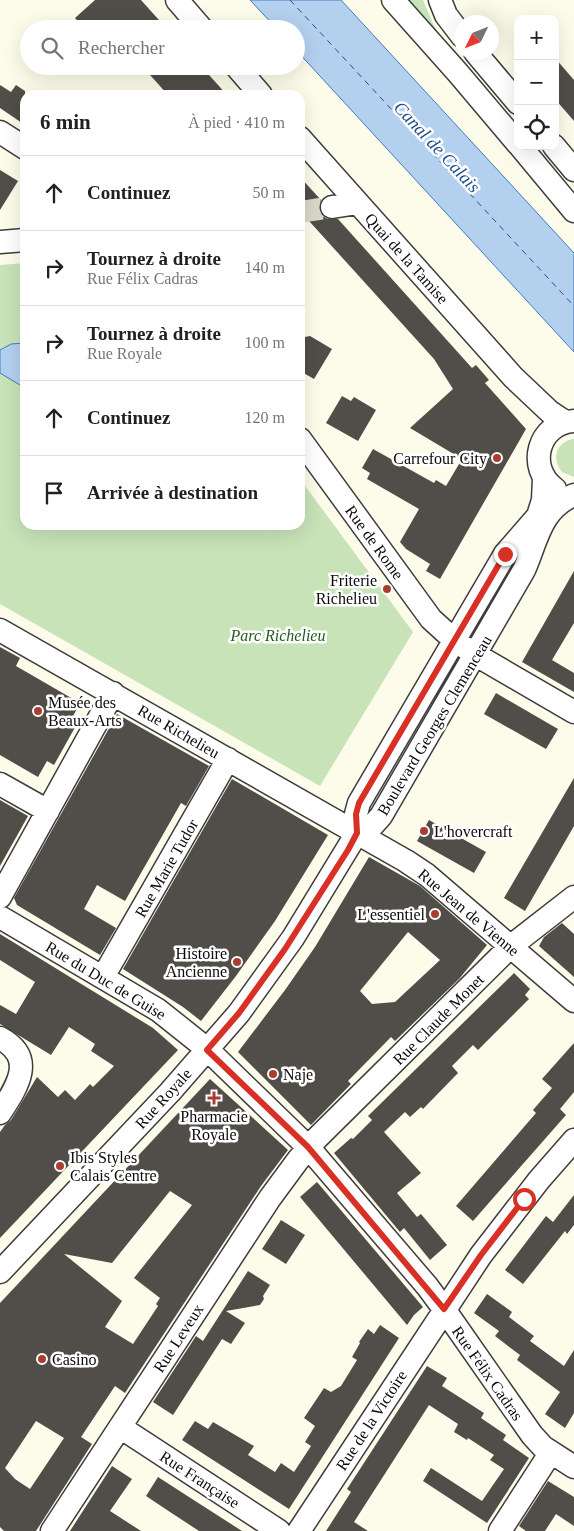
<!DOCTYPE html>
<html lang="fr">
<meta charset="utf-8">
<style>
:root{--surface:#fff;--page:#f2f2f2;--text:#202124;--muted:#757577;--line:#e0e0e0}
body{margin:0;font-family:"Times New Roman",serif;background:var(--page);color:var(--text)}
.controls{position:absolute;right:15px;top:15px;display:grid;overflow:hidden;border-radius:10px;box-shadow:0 5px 20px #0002}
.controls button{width:45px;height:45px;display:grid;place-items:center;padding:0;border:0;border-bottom:1px solid var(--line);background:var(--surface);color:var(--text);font:25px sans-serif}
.compass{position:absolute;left:454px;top:15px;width:45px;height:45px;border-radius:50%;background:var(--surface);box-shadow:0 5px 20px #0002;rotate:227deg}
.stop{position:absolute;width:15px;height:15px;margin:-11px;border:4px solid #d93025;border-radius:50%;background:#fff}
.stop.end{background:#d93025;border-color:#fff;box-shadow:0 1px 5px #0008}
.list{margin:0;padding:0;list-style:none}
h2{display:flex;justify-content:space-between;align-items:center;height:65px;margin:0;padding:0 20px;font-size:21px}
h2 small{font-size:16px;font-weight:400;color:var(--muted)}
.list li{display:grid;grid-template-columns:32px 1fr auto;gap:15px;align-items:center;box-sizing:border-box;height:75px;padding:0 20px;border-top:1px solid var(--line)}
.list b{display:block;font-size:19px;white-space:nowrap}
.list p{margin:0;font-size:16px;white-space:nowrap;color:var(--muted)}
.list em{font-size:16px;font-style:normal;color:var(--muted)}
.icon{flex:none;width:28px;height:28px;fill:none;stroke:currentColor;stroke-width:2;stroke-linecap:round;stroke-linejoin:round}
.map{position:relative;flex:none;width:574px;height:1531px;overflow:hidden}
.search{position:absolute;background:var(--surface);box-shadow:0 5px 20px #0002;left:20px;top:20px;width:285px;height:55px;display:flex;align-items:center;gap:12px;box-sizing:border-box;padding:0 18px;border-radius:28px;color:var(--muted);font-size:19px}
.panel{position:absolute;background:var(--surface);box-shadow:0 5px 20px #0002;left:20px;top:90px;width:285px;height:440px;border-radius:15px}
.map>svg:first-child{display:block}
</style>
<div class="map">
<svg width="574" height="1531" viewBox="0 0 574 1531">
<rect width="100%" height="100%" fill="#fdfcea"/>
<path fill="#c8e3b8" d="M405,0h18l17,40z
M25,263v262h275v-46l113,153 -93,154 -320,-182v-339z
M572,439h2v38l-12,-5c-11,-13 -6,-29 10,-33z"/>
<path fill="#b4d0ef" stroke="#427bbe" d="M250,0h91l233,253v99l-278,-302v-21h-19z
M25,343v45l-25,-15v-23l11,-6z"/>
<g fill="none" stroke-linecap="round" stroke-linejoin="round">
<path stroke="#224f8d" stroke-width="1" stroke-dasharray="6 5" stroke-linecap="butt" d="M290,0l284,306"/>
</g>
<path fill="#514d48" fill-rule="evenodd" d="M95,0h46l26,29h-83l-9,-11z
M555,58l19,22v41l-19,-22z
M142,66h59l26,29h-59z
M0,85l11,7 5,-7 9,6v34l-25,-17z
M0,170l18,11 -18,29z
M300,177l21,23 -2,9 3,7 6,3h10l134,149 4,-3 13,15 -4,3 41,46 -86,150 -14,-8 4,-7 -24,-15 -6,-7 19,-33 -52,-30 3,-6 -8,-5 11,-19 61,34 2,-3 10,6 16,-27 -52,-31 43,-39 -19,-30 -134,-148z
M310,336l22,13 -18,30 -14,-8v-33z
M342,396l9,5 3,-4 22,13 -18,31 -32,-18z
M574,571v52l-22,37 22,13v19l-52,-30z
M0,647l20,11 -4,8 64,37 -8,15 6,4 -24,43 -7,-4 -9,16 -38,-22z
M496,693l62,36 -12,20 -62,-35z
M117,714l92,52 -23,40 -5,-3 -56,98 -28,-16 -13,24 32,19 -16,27 -83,-50 -3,-7z
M574,778v48l-49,85 -21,-13z
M232,779l96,56 -53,86 -39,55 -35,45 -18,-14 -60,-38z
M0,800l28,16 -28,50z
M429,820l57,32 -12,21 -57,-32z
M369,857l51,29 67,59 -28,34 -64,62 -4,-4 -43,44 3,3 -40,41 -73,-73 47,-62 30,-43zM408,932l32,28 -45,42 -23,2 -12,-13z
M562,923l12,11v43l-35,-31 5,-9z
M0,934l153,94 25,22 -178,188v-106l5,-7 6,-5 26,-43 21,20 7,-7 10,10 15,-16 3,3 21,-21 -23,-15 4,-7 -26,-17 -18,28 -51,-31v-19l16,9 19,-32 -35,-22z
M514,973l16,16 -5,6 4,4 -51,51 -5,-5 -21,21 6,7 -35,36 -2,-2 -11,10 -5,-5 -21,20 37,41 -24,20 20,24 4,-3 26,31 -17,15 -26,-32 -4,4 -66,-79 17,-15 2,1 19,-19 -4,-4z
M574,1043v49l-14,17 6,6 -93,106 -17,-15 80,-93 -3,-3 19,-22 -10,-9z
M210,1079l78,71 -27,36 -136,207 -10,-7 -34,51 11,7 -56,87h-32l-4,-4v-224zM170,1191l22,14 -58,73 26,20 -4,6 2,2 -25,38 -28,-17 17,-26 -58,-47 48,9zM36,1421l28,17 -34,51 -15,-10 -10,-11z
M317,1182l106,125 -9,8 -7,10 -107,-128z
M574,1195v30l-7,9 -2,-3 -42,53 -18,-14 41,-54 7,6z
M281,1220l24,15 -19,29 -24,-15z
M248,1271l22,14 -7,11 1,3 -4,6 -34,6 19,12 -14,21 -9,-5 -49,76 -20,-13 43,-66 7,5z
M487,1294l25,18 -3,5 25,19 -4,5 34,25 10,-16v63l-9,15 -20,-14 15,-22 -43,-32 3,-5 -25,-19 4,-5 -25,-18z
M380,1325l19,13 -110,171 -107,-69 13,-19 13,8 5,-7 41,24 -6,9 27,17 6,-9 13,9 17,-26 -6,-4 10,-16 -11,-8 20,-30 7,4 10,-6 16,-26 -5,-3 8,-14 -1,-1 9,-13 6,5z
M427,1366l20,12 -5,8 42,27 -3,5 25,17 -3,5 26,18 -42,65 -64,-42 8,-13 51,33 22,-32 -14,-9 4,-5 -26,-17 -1,2 -13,-8 4,-8 -29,-19 -75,117 14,9h-42l25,-39 -4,-3z
M112,1466l20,13 -22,32 31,20h-71z
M158,1477l31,20 53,34h-43l-29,-19 -24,-16z
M548,1481l26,16v29l-18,-12 -11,17h-19l-7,-5z"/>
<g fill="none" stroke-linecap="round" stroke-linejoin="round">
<path stroke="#d9d8c8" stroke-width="22" stroke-dasharray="22 11" stroke-linecap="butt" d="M300,212l32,-5"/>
<g stroke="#3d3d3d" stroke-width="25">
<path id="minor" d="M177,0l25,29
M393,0l65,73 60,71
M440,0l6,15 16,21
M475,52l43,51
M236,66l25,29
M0,132l25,16
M300,138l213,239 37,35 15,10
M520,146l54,65
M554,146l20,24
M332,207l26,-4
M0,242l25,-2
M300,439l131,180 23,21 22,15 98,57
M555,489c-29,-21 -17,-66 19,-68
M0,630l406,231 21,14 147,126
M0,784l48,27
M357,833l-1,-19 3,-11 146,-249 33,-38 5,-16 1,-22
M357,833l16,-8 8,-9 143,-246c13,-29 16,-61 50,-75
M0,897l113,-204
M0,917l158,93 49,39 101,98 119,139 17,23 88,126 11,12 31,20
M103,977l125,-218
M0,1038c37,20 17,49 0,75
M0,1272l170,-180 69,-79 54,-75 64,-105
M120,1427l159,104
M52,1531l218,-333 28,-38 18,-21 195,-193 63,-49
M299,1531l182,-276 58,-75 35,-40
M500,1531l51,-79"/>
</g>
<use href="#minor" stroke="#fff" stroke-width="22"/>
</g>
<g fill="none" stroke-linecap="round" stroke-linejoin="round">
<path stroke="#d93025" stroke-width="6" d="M505,554l-146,249 -3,11 1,19 -9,17 -63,99 -46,64 -32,37 101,97 136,162 37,-54 43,-56"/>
</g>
<g fill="#aa3d32" stroke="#fff" stroke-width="2">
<circle cx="497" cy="458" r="5"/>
<circle cx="387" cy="589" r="5"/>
<circle cx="38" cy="711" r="5"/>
<circle cx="424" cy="831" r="5"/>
<circle cx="435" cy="914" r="5"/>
<circle cx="237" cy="962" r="5"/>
<circle cx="273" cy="1074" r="5"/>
<path d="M211.5 1090.5h5v5h5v5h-5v5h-5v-5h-5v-5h5z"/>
<circle cx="60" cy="1166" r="5"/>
<circle cx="42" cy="1359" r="5"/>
</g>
<g text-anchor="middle" stroke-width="5" stroke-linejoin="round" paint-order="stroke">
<g font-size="16" fill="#0a0a0a" stroke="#fff">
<text transform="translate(407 258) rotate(48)" y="6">Quai de la Tamise</text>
<text transform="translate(375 542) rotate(54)" y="6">Rue de Rome</text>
<text transform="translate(434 725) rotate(-59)" y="6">Boulevard Georges Clemenceau</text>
<text transform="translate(179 731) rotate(30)" y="6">Rue Richelieu</text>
<text transform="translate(166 868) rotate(-60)" y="6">Rue Marie Tudor</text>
<text transform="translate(469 912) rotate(40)" y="6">Rue Jean de Vienne</text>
<text transform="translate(106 980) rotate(31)" y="6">Rue du Duc de Guise</text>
<text transform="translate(438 1019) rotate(-45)" y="6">Rue Claude Monet</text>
<text transform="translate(163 1098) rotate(-48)" y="6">Rue Royale</text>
<text transform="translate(178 1338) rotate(-57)" y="6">Rue Leveux</text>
<text transform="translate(488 1373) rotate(55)" y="6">Rue Félix Cadras</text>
<text transform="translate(371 1420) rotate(-57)" y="6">Rue de la Victoire</text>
<text transform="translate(200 1479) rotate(33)" y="6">Rue Française</text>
</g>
<g font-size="16" fill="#0a0a0a" stroke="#fff" text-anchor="start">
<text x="487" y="464" text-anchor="end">Carrefour City</text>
<text x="377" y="586" text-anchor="end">Friterie<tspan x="377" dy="18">Richelieu</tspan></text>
<text x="48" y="708">Musée des<tspan x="48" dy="18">Beaux-Arts</tspan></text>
<text x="434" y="837">L'hovercraft</text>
<text x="425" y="920" text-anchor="end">L'essentiel</text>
<text x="227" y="959" text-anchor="end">Histoire<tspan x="227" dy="18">Ancienne</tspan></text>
<text x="283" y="1080">Naje</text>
<text x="214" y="1122" text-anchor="middle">Pharmacie<tspan x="214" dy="18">Royale</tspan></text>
<text x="70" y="1163">Ibis Styles<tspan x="70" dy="18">Calais Centre</tspan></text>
<text x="52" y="1365">Casino</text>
</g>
<g font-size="16" font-style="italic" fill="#265a22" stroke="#fff">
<text x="278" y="641">Parc Richelieu</text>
</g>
<g font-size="18" font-style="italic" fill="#224f8d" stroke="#fff">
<text transform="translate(437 147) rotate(47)" y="6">Canal de Calais</text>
</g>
</g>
</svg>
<div class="controls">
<button>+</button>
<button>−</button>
<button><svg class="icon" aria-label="locate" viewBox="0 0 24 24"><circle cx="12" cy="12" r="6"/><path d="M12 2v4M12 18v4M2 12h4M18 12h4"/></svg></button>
</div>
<svg class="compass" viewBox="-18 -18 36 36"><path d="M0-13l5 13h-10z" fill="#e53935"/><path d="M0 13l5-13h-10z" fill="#757577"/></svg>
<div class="stop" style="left:524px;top:1199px"></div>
<div class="stop end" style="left:505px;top:554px"></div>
<div class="search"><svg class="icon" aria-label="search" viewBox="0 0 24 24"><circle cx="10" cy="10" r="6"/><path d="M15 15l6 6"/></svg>Rechercher</div>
<section class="panel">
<h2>6 min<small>À pied · 410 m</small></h2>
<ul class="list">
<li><svg class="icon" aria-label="ahead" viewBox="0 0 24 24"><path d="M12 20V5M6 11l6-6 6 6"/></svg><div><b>Continuez</b></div><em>50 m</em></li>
<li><svg class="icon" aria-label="right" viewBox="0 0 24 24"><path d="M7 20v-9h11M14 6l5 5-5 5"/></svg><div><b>Tournez à droite</b><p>Rue Félix Cadras</p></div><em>140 m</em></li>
<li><svg class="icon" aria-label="right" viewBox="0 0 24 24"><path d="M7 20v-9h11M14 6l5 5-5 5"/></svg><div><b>Tournez à droite</b><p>Rue Royale</p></div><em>100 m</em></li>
<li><svg class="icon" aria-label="ahead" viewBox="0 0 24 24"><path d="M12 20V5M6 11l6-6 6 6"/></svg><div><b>Continuez</b></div><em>120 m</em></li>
<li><svg class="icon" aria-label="arrive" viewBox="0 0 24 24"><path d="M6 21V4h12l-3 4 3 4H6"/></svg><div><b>Arrivée à destination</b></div></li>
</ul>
</section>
</div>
